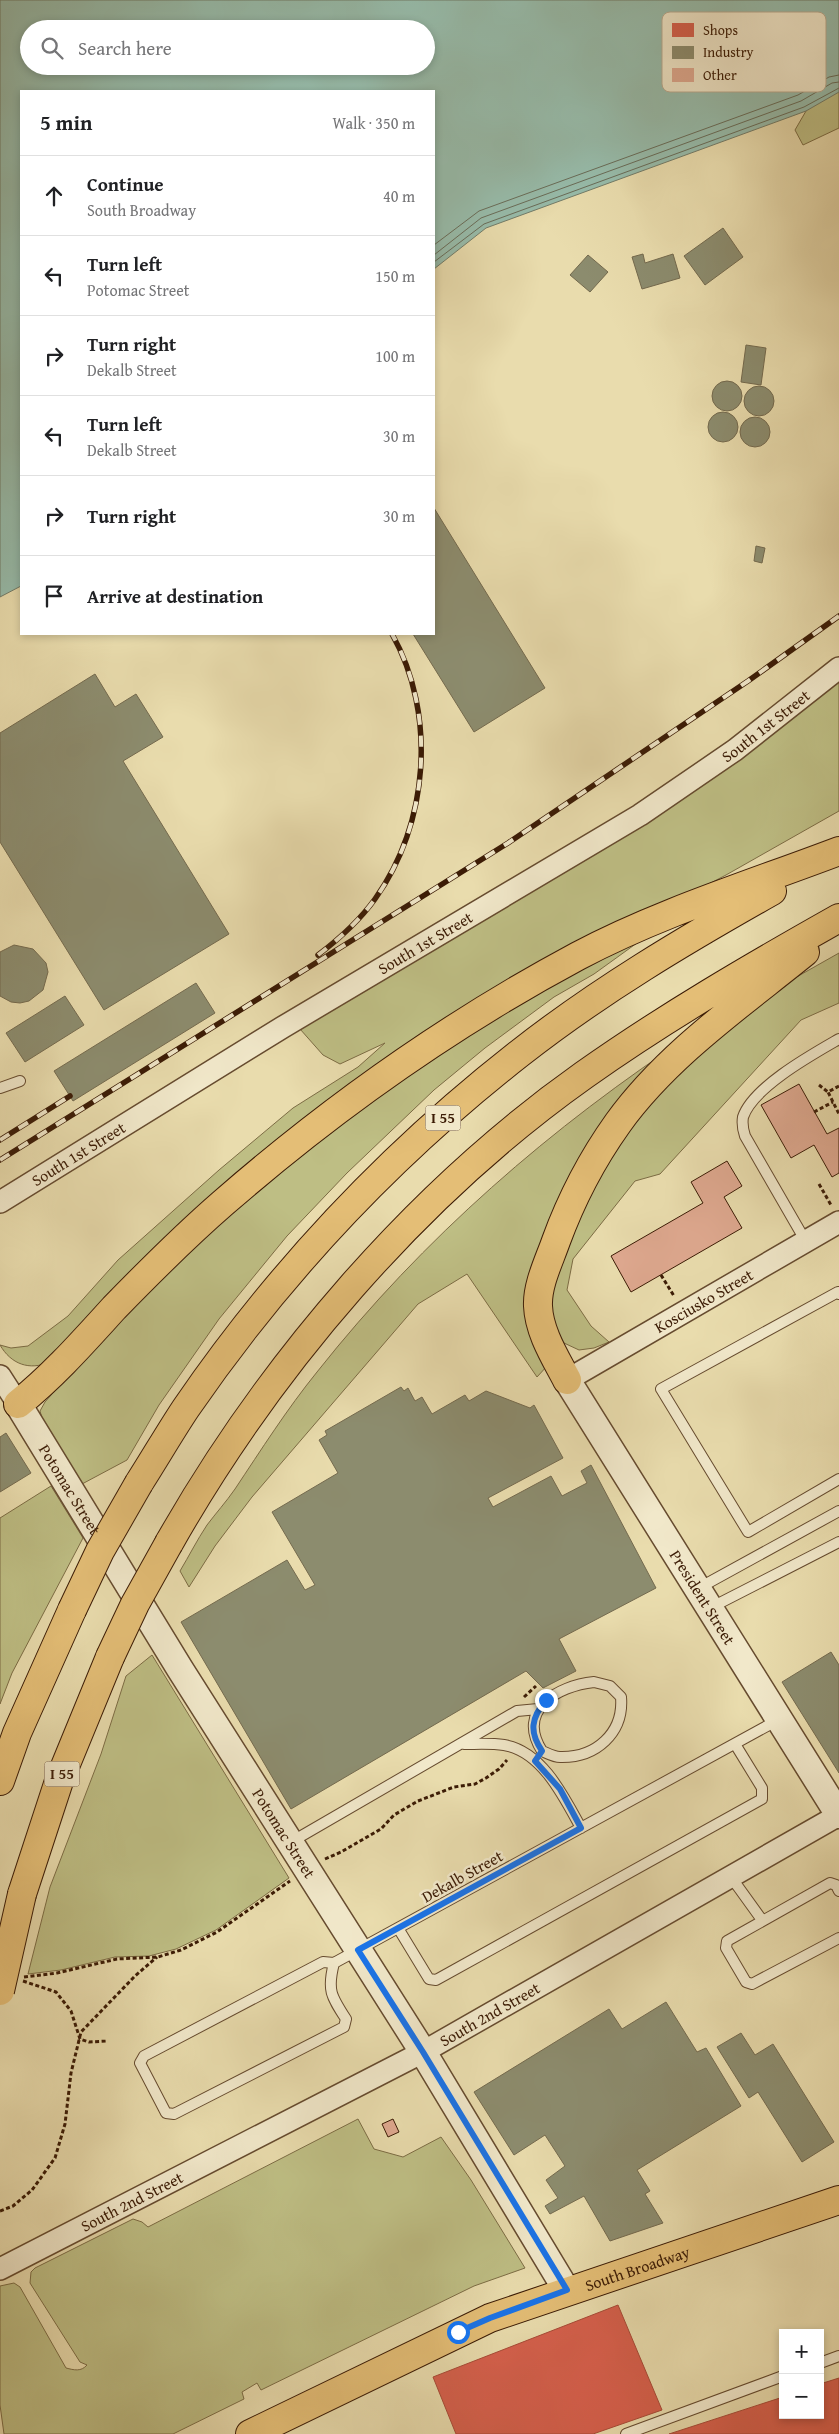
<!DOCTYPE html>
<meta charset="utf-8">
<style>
:root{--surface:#fff;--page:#f2f2f2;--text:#202124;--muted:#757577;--line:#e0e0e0}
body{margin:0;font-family:"Gentium Book Plus",serif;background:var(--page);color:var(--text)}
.controls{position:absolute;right:15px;bottom:15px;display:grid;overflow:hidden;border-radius:0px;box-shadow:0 2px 8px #0003}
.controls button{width:45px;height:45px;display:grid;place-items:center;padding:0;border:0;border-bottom:1px solid var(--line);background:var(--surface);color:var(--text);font:25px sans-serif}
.stop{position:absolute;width:15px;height:15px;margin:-11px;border:4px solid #1a73e8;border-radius:50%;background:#fff}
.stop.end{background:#1a73e8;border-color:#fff;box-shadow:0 1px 5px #0008}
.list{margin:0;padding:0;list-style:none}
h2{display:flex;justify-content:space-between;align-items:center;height:65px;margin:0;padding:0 20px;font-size:21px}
h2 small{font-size:16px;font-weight:400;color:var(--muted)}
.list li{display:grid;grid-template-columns:32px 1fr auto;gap:15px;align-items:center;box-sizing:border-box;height:80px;padding:0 20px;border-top:1px solid var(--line)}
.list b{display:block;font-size:19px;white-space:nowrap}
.list p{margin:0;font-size:16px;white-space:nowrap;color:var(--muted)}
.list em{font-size:16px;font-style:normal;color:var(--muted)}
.icon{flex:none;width:28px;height:28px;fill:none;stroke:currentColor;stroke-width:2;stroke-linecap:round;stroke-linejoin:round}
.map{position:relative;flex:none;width:839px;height:2434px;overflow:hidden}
.search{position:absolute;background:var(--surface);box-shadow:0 2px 8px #0003;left:20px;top:20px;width:415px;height:55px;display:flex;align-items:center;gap:12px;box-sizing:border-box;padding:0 18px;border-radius:28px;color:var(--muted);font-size:19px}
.panel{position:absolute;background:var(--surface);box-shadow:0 2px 8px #0003;left:20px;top:90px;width:415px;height:545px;border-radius:0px}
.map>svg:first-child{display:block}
</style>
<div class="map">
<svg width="839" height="2434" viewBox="0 0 839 2434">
<rect width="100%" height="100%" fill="#e9dcad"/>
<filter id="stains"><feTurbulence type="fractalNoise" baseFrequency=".004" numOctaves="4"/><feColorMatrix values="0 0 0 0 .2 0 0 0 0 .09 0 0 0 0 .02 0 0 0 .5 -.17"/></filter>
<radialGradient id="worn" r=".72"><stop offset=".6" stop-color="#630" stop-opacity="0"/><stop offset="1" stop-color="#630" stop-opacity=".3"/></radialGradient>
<path fill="#bebe84" stroke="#7c6c44" d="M839,74v54l-36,17 -8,-15 11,-19z
M839,680v131l-113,64 -229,119 -447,368c-21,9 -39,2 -50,-17l11,3 17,-2 40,-30 50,-56 101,-90 74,-62 65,-41 27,-24 -45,21 -17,-9 -23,-26 331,-197z
M637,943l-43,31 -40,23 -69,51 -51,42 -87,83 -60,63 -68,83 -60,86 -32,55 -45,24 -40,-66 -2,-7 5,-9 74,-85 133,-126 136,-104 154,-99 45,-25z
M839,953v50l-38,17 -141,154 -25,7 -62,78 -6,31 24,36 18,16 -15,6 -15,2 -15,-7 -12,-12 -4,-33 38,-107 81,-113 126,-99z
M694,1033l-151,223 5,109 -11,12 -70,-103 -49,30 -166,193 -37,49 -26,41 -9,-16c9,-15 17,-31 27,-46 9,-12 19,-23 28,-36 26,-39 52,-80 82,-117 106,-134 234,-245 377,-339z
M51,1486l32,52 -71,135 -12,31v-186z
M152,1655l137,223 -73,52 -40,19 -27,7 -34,1 -54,13 -33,4 22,-87 51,-133 25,-78z
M358,2119l16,30 29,8 38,-20 30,43 54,88 -51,18 -213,104 -4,-7 -15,9 2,7 -71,35h-169l-4,-29v-119l14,-3 6,4 46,81c8,2 15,4 21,-3l-7,-3 -50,-79 1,-11 4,-4 98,-49 9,3 6,5z"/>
<path fill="#97bcab" stroke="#727c69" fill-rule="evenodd" d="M0,0h839v92l-33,19 -320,117 -52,41v-178h-413v495l-21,11zM29,29h397v37h-397z"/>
<path fill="#d6604d" stroke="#a84b37" d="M618,2305l44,105 -69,24h-137l-23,-57z
M839,2378v56h-170l114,-37v18h37v-31z"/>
<path fill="#8c8c6e" stroke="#746a4e" d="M723,228l20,29 -38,28 -21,-29z
M643,254l2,9 28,-9 7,24 -38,11 -10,-32z
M588,255l20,17 -18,20 -20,-17z
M746,345l20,3 -5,37 -20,-3z
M712 396a15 15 0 1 1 30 0a15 15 0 1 1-30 0Z
M744 401a15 15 0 1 1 30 0a15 15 0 1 1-30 0Z
M708 427a15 15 0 1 1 30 0a15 15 0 1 1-30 0Z
M740 432a15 15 0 1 1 30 0a15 15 0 1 1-30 0Z
M434,508l111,180 -71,44 -61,-98h21z
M756,546l9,2 -3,15 -8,-2z
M95,674l20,33 21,-13 27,43 -40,24 106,173 -125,76 -104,-168v-109z
M14,945l19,4 13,14 2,9 -5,18 -14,11 -9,2 -9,-1 -11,-6v-44z
M196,983l19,30 -142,88 -19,-30z
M65,996l19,29 -59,37 -19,-29z
M401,1387l3,4 4,-3 7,13 7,-4 10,17 33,-19 4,6 17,-10 44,17 4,-3 29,53 -75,40 5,9 58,-31 11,20 25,-13 -6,-12 10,-6 65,123 -97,51 17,32 -33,17 -17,-17 -235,138 -110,-187 106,-62 18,30 10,-5 -43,-73 66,-39 -19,-33 8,-5 -2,-4z
M6,1433l25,40 -31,19v-55z
M831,1652l8,13v108l-57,-91z
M666,2002l31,50 9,-4 35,58 -104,64 13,21 -5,3 18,29 -53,18 -26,-45 -34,18 -5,-8 13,-8 -12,-18 19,-14 -20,-31 -31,20 -40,-63 135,-83 13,20z
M741,2033l14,22 18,-11 61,98 -32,20 -44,-70 -9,6 -32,-51z"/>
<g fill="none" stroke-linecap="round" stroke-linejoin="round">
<path stroke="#696c58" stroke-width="1" d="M434,245l45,-34 319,-116 31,-18 10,-2
M434,255l47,-37 320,-117 31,-18 7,-1
M434,262l50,-38 320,-117 35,-19"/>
</g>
<path fill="#dea88f" stroke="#3b1b05" d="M799,1084l28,50 12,-6v45l-7,4 -18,-32 -23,13 -30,-53z
M727,1161l15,25 -18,11 18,31 -111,64 -20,-36 92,-53 -12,-21z
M393,2119l6,13 -11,5 -6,-13z"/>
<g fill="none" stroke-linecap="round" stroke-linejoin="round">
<g stroke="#664b2f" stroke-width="12">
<path id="service" d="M0,1088l20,-7
M805,1240l-60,-104c-2,-6 -3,-13 -2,-19 10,-30 70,-63 96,-78
M839,1294l-1,-2 -177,97 87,143 91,-53
M697,1589l142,-78
M710,1608l129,-66
M594,1682l16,4 11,11c3,36 -25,61 -61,60 -6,0 -13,-4 -18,-6 -26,-41 15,-65 52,-69z
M464,1744c13,0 27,-1 40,1 38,6 60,52 77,83
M291,1842l226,-131 21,-2
M731,1877l31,43
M839,1891l-3,-6 -6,-2 -103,58 -1,7 20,34 6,2 87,-46
M398,1928l31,51 7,1 326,-181v-11l-27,-44
M334,1963c-7,27 -3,33 12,56l-2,8 -170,87 -8,-1 -26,-50 4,-7 179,-94 11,1 444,-243
M820,2363l19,-7
M626,2434l157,-58"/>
</g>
<g stroke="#664b2f" stroke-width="24">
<g id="minor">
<path id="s1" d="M0,1202l283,-175 357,-212 95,-65 104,-82"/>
<path d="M0,1376l18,28"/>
<path id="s2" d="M567,1380l272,-158"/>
<path id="s3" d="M0,2269l423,-217 416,-237"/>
</g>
</g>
<g stroke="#664b2f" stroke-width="29">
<g id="tertiary">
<path id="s4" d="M567,1380l272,435"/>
<path id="s5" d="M18,1404l162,265 243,383 144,239"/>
</g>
</g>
<g stroke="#3b1b05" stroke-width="30">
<g id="primary">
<path id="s6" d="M250,2434l240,-116 349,-118"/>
</g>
</g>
<g stroke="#3b1b05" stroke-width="30">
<path id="motorway" d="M567,1380c-12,-23 -28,-48 -29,-74 -1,-21 11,-45 18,-65 15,-41 37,-83 62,-118 49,-68 123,-119 187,-171
M18,1404c36,-29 65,-62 96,-96 35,-36 71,-72 109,-105 108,-94 228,-179 355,-247 81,-43 174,-72 261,-105
M139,1483c16,-25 31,-51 47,-75 92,-134 206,-255 334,-355 79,-62 165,-113 252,-162
M169,1543c101,-178 247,-349 415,-468 82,-58 168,-108 255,-157
M0,1781l17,-48 55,-123
M22,1894l37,-113 51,-124"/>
</g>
<path stroke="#3b1b05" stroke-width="3" stroke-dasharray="4 2.5" stroke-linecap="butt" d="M819,1085l9,7
M839,1086l-11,6 11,22
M814,1112l19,-10
M819,1184l12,21
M661,1275l13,21
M524,1697l12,-11
M325,1859l16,-7 40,-23 13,-14 24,-14 36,-14 21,-3 11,-6 13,-9 8,-9
M24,1977l33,-4 60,-14 41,-2 23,-7 36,-18 73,-51
M23,1981l33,11 15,19 9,28 9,3 19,-1
M0,2211l13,-5 19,-16 23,-32 10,-34 6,-51 10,-41 54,-56 22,-19"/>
<use href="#service" stroke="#f1e8ca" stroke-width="10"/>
<use href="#minor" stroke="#f1e8ca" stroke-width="21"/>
<use href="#tertiary" stroke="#f1e8ca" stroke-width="26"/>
<use href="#primary" stroke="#e4be76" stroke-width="28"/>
<use href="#motorway" stroke="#e4be76" stroke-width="28"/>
<g stroke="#3b1b05" stroke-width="5.5">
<path id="rail" d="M318,955c21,-16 42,-35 57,-56 54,-75 62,-185 17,-265
M0,1140l70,-44
M0,1160l508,-317 240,-162 91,-65"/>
</g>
<use href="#rail" stroke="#f1e8ca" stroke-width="4" stroke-dasharray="11" stroke-linecap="butt"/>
<g stroke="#3b1b05" stroke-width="30" stroke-linecap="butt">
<path id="motorway-bridge" d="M72,1610l28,-59 39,-68
M110,1657l25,-53 34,-61
M0,1991l22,-97"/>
</g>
<use href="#motorway-bridge" stroke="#e4be76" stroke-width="28"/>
</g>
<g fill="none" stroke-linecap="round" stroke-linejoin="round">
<path stroke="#1a73e8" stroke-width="6" d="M458,2332l32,-14 77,-28 -144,-238 -65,-102 223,-122 -21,-39 -25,-28 7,-10c-13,-19 -11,-33 4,-51"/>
</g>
<g text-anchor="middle" stroke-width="5" stroke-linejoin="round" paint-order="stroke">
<g fill="#f1e8ca" stroke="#725840" stroke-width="1">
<rect x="425.5" y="1105.5" width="35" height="25" rx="4"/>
<rect x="44.5" y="1761.5" width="35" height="25" rx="4"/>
</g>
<g font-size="15" font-weight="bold" fill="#3b1b05">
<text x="443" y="1123">I 55</text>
<text x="62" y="1779">I 55</text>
</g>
<g font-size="16" fill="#3b1b05" stroke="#f1e8ca">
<text dy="6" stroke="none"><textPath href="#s1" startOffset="902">South 1st Street</textPath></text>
<text dy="6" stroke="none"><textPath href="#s1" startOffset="498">South 1st Street</textPath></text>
<text dy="6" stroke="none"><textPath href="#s1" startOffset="92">South 1st Street</textPath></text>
<text dy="6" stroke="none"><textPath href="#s2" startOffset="158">Kosciusko Street</textPath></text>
<text dy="6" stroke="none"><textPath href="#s5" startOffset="100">Potomac Street</textPath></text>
<text dy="6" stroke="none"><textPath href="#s4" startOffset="256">President Street</textPath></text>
<text dy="6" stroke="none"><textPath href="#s5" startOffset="505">Potomac Street</textPath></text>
<text transform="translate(462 1876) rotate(-29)" y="6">Dekalb Street</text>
<text dy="6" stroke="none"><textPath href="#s3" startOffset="552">South 2nd Street</textPath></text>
<text dy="6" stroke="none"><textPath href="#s3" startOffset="148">South 2nd Street</textPath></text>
<text dy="6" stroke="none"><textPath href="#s6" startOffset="422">South Broadway</textPath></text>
</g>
</g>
<rect x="662" y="12" width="164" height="80" rx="8" fill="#f1e8ca" stroke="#baaa8f" stroke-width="1"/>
<rect x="672" y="23" width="22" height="14" fill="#d6604d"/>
<rect x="672" y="46" width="22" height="13" fill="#8c8c6e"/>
<rect x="672" y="68" width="22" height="14" fill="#dea88f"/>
<g font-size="14" fill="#3b1b05">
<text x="703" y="35">Shops</text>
<text x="703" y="57">Industry</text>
<text x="703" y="80">Other</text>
</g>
<rect width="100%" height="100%" filter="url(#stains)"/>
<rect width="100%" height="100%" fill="url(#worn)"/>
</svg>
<div class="controls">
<button>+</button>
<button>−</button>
</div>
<div class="stop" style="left:458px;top:2332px"></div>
<div class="stop end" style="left:546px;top:1700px"></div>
<div class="search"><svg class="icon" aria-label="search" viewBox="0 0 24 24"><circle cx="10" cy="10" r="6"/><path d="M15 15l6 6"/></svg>Search here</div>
<section class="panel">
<h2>5 min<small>Walk · 350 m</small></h2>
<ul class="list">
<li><svg class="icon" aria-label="ahead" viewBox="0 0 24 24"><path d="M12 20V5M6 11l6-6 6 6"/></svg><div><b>Continue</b><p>South Broadway</p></div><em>40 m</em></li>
<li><svg class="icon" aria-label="left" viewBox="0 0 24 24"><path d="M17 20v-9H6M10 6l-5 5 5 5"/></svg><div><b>Turn left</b><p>Potomac Street</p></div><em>150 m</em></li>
<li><svg class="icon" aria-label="right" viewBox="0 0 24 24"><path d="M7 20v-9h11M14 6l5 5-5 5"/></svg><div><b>Turn right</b><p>Dekalb Street</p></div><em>100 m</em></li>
<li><svg class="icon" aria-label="left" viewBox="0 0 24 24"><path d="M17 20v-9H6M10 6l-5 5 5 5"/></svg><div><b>Turn left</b><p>Dekalb Street</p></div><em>30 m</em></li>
<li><svg class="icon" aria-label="right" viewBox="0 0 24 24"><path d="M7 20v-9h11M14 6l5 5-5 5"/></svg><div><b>Turn right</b></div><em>30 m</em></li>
<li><svg class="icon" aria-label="arrive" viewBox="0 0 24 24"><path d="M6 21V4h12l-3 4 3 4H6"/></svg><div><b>Arrive at destination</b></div></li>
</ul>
</section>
</div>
